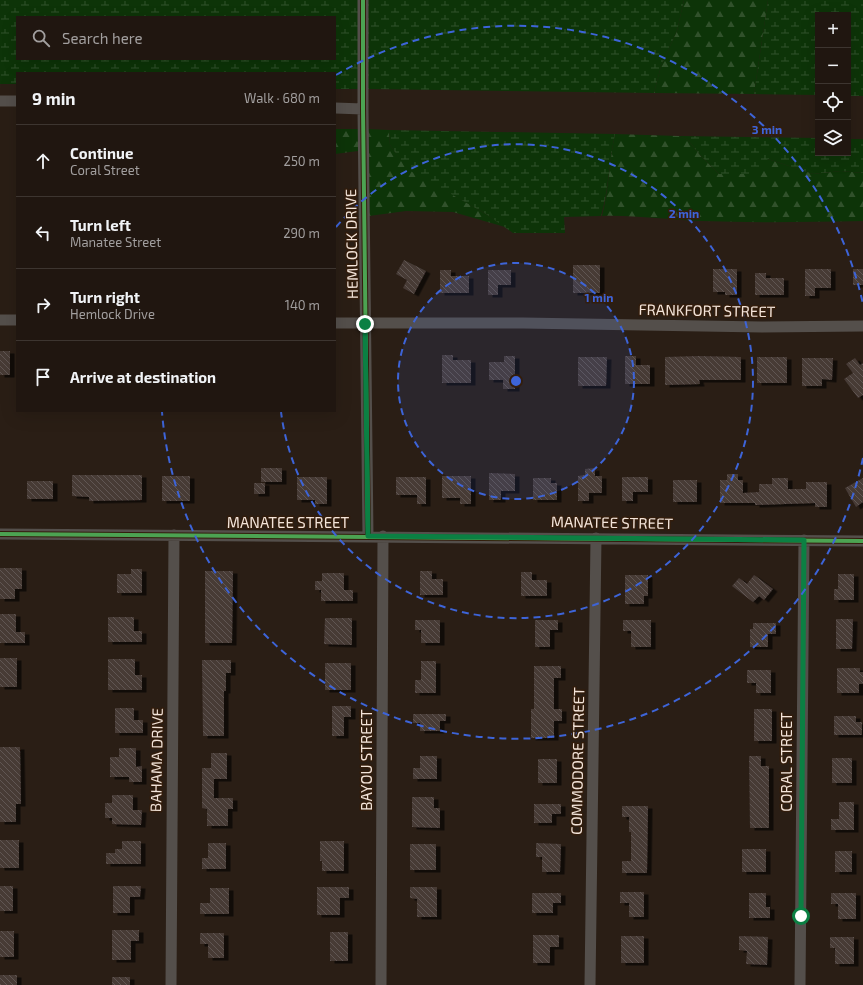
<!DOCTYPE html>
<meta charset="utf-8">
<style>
:root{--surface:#201610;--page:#281f19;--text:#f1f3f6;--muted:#a29f9f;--line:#3d3530}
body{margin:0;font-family:"Exo 2",sans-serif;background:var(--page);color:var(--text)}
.controls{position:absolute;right:12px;top:12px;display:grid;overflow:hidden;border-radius:0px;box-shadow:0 4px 16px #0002}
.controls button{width:36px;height:36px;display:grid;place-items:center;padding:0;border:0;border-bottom:1px solid var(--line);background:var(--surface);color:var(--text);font:20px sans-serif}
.stop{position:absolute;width:12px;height:12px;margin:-9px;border:3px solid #0b8043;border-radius:50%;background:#fff}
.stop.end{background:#0b8043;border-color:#fff;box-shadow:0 1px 4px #0008}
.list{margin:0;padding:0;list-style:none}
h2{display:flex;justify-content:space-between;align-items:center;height:52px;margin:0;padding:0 16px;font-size:17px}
h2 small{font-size:13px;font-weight:400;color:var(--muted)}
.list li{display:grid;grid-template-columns:26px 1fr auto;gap:12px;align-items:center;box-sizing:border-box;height:72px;padding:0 16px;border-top:1px solid var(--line)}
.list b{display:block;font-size:15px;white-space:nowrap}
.list p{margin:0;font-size:13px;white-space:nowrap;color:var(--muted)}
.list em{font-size:13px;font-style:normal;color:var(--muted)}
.icon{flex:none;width:22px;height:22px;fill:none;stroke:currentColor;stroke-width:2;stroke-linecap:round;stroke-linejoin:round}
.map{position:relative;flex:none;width:863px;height:985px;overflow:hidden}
.search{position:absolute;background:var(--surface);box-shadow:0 4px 16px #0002;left:16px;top:16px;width:320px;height:44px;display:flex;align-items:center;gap:10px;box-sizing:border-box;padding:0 14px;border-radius:0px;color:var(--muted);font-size:15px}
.panel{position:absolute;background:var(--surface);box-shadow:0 4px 16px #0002;left:16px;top:72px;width:320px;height:340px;border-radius:0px}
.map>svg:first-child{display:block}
</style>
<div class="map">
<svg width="863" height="985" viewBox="0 0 863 985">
<defs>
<pattern id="forest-firs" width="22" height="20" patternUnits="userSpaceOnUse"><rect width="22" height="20" fill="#0d3408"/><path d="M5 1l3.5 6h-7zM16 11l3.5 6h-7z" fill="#31512b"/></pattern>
<pattern id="wetland-marsh" width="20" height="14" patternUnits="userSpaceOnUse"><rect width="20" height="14" fill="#0d3408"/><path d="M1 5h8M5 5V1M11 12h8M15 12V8" fill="none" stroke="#31512b"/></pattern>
<pattern id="building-back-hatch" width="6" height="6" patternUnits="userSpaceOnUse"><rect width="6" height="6" fill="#463a36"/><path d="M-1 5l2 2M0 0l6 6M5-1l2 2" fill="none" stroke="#615652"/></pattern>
<filter id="shadow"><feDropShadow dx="4.5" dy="2.5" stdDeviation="0" flood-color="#0009"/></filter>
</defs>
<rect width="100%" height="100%" fill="#2a1e15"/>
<path fill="url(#forest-firs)" d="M684,0h84l-14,94 -100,-1 7,-27 16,-35z
M335,129h23v22l-23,3z
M368,129l21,1 1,15 17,23 79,46 19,13 -52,-15 -47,-1 -37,5z
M615,134l64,2 9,4 12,15 19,19 49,-15 45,15 28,-3 22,2v48c-54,1 -108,2 -161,0 -34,-1 -67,-6 -100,-5 7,-27 7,-55 13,-82z"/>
<path fill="url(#wetland-marsh)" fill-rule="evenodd" d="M0,0h358v89h-23v-16h-318v11h-17zM17,17h318v42h-318z
M368,0h316l-7,31 -16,35 -7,27 -286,-4z
M768,0h95v96h-15v-81h-30v80l-64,-1z
M389,130l226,4c-6,27 -6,55 -14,82l-37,1 1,16h-52l-27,-19 -79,-45 -17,-24z
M679,136l139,2v15h30v-14h15v34l-22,-2 -28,3 -45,-15 -14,15h-35l-19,-19 -12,-15z"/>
<path fill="url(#building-back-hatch)" filter="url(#shadow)" d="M404,260l22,11 -12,23 -11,-6 4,-8 -11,-6z
M573,265h27v28h-27z
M713,269h24v26h-12v-3h-12z
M805,269h26v19h-16v8h-10z
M853,269h10v16h-10z
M440,270h11v6h18v17h-29z
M488,270h23v15h-13v10h-10z
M755,273h11v5h18v17h-29z
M0,351h10v24h-10z
M442,355h11v5h18v23h-29z
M504,356h11v33h-12v-9h-14v-18h15z
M625,356h11v9h14v19h-25z
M699,356l42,1v23h-42l1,4 -35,1v-28z
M578,357h29l-1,29h-28z
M757,357h30v26h-30z
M802,358h31l-1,22 -10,-1v7h-20z
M855,358l5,7 3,-2v32l-5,3 -14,-19 9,-6 -7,-9z
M261,468h21v14h-21z
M595,468v8h7v17h-13v8h-11v-25l7,-1v-6z
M489,473l26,1v17h-14v9h-12z
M727,474h11v6h5v13l16,-1v-8h13v-6h16v11h18v-7h21v25h-12v-4l-60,2v-2h-35v-23h7z
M72,475h70v25l-53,1v-4l-17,-1z
M162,476h28v25h-28z
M442,476h29v28h-11v-6h-18z
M297,477h30v27h-12v-4h-18z
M396,477h30v27h-9v-9h-21z
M622,477h26v15h-15v9h-11z
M533,478h18v5h6v17h-24z
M863,478v24l-7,5 -11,-19z
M673,480h24v22h-24z
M27,481h26v18h-26z
M254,483h11v11h-11z
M0,568h22v21h-7v10h-15z
M131,569h11v24h-25v-19h14z
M205,571h28l-1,72h-27z
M420,571h12v8h11v16h-23z
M521,572h11v8h15v16h-26z
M322,573h22v17h9v11h-32v-11h-6v-9h7z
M838,574h16v26h-20v-11h4z
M625,575h23v21h-4v8h-19z
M754,575l19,14 -9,11 -5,-4 -6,6 -21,-16 7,-8 8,6z
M0,614h16v18h9v11h-25z
M108,617h26v14h8v11h-34z
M325,618h27v27l-28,-1z
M836,619h17l-1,30h-16z
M415,620h25v23h-19v-13h-6z
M535,620h23v10h-8v17h-15z
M623,620h28v27h-20v-16h-8z
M753,623h23v11h-8v13h-18v-18h3z
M0,658h17v29h-17z
M108,659h27v16h7v15h-34z
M202,660h29v13h-5v18h-2v45h-21z
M421,661h15v32h-21v-13h6z
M325,663h26v27h-26z
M534,666h27v12h-7v31h8v12h-8v17h-23v-29h3z
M837,668h23v4h3v12h-4v9h-22z
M747,670h24v23h-15v-10h-9z
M332,706h19v11h-7v19h-12z
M115,708h19v12h9v13h-28z
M754,709h18v32h-18z
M413,714h33v7h-6v10h-20v-8h-7z
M834,716h22v6h6v13h-28z
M0,747h20l1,57h-5v18h-16z
M119,748h17v19l6,-1v16h-13v-5h-19v-20h9z
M211,753h16v26h-13v19h19v11h-5v17h-21v-17l-5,-1v-40h9z
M420,756h17v23h-24v-11h7z
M749,756h12v10h8v62h-19z
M832,758h20v25h-20z
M538,759h19v24h-19z
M112,795h21v15h9l-1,15 -29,-1v-6h-7v-15h7z
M412,797h22v11h6v20l-28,-1z
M839,802h15v28h-23v-11h8z
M534,804h27v10h-9v9h-18z
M622,806h26l-1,67h-25v-12h9v-29h-2v-15h-7z
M0,840h19v28h-19z
M122,841h19v23h-35v-11h9v-4h7z
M320,841h24v30h-22v-10h-2z
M208,843h18v26h-24v-11h6z
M536,843l25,1 -1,28h-18v-15h-6z
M410,844h26v26h-26z
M742,849h24v23h-24z
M835,851h17v21h-17z
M0,886h13v25h-13z
M113,886h28l-1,11h-10v16h-17z
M317,887h32v11h-9v17h-23z
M410,887h27v30h-20v-18l-7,-1z
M210,888h19v26h-29v-11h10z
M620,892h24v25h-15v-14h-9z
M532,893h29v10h-8v10h-21z
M749,893h17v14h4v11h-21z
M831,893h25v26h-18v-15h-7z
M112,930h27v11h-8v19h-19z
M0,931h14v26h-14z
M330,932h18v29h-18z
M200,933h24v25h-16v-14h-8z
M533,935h26v12h-9v16h-17z
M621,936h23v27h-23z
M739,936l29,1 -1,28 -21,-1 1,-13 -8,-1z
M830,937h24v27h-19v-16h-5z
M0,975h17v10h-17z
M112,977h18v8h-18z"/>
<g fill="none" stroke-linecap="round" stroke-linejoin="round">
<path stroke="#544f4b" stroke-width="11" d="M363,0v109l5,427
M0,101h17
M335,108l28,1
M0,320h17
M335,323h188l239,4 101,-1
M0,534l863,7
M171,985l3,-450
M381,985l2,-449
M590,985l6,-447
M800,985l4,-445"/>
<g stroke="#331d0c" stroke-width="6">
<path id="cycleway" d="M363,0v109l5,427
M0,534l863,7"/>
</g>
<use href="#cycleway" stroke="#4ca352" stroke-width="4"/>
</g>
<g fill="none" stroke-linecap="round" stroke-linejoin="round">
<path stroke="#0b8043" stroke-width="5" d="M365,324l3,212 436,4 -3,376"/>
</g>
<circle cx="516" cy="381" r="118" fill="#3d64d8" fill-opacity=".12"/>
<g fill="none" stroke="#3d64d8" stroke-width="2" stroke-dasharray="7 5">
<circle cx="516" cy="381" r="118"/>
<path d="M336 227A237 237 0 1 1 281 412"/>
<path d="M863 458A355 355 0 0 1 162 412M336 75A355 355 0 0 1 863 304"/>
</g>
<g text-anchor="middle" stroke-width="3" stroke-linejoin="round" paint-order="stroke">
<g font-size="15" fill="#f3e4d9" stroke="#331d0c">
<text transform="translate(352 244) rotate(-91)" y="5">HEMLOCK DRIVE</text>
<text transform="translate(707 311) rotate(1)" y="5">FRANKFORT STREET</text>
<text x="288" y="528">MANATEE STREET</text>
<text transform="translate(612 523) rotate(1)" y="5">MANATEE STREET</text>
<text transform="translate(157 760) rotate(-89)" y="5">BAHAMA DRIVE</text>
<text transform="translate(367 760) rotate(-90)" y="5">BAYOU STREET</text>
<text transform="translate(578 761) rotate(-89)" y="5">COMMODORE STREET</text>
<text transform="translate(787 762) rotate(-90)" y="5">CORAL STREET</text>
</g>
</g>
<circle cx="516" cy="381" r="6" fill="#3d64d8" stroke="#331d0c" stroke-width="2"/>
<g font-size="12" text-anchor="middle" font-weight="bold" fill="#3d64d8" stroke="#331d0c" stroke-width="3" stroke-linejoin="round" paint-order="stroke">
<text x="767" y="134">3 min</text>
<text x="684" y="218">2 min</text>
<text x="599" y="302">1 min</text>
</g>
</svg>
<div class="controls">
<button>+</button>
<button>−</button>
<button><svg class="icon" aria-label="locate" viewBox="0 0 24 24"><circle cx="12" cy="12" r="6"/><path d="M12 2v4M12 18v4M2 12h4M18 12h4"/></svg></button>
<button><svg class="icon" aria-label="layers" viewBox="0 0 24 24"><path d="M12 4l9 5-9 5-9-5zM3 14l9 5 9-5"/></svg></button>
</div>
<div class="stop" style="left:801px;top:916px"></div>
<div class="stop end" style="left:365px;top:324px"></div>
<div class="search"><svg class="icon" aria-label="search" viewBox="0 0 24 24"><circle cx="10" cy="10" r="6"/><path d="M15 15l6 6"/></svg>Search here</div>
<section class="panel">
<h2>9 min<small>Walk · 680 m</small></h2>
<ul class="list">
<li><svg class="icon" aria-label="ahead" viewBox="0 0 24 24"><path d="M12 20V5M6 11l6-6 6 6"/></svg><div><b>Continue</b><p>Coral Street</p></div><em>250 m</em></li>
<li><svg class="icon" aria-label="left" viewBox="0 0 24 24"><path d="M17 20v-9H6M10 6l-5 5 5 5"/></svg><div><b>Turn left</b><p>Manatee Street</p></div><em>290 m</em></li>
<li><svg class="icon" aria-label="right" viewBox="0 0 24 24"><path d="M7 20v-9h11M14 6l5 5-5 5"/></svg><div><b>Turn right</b><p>Hemlock Drive</p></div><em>140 m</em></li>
<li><svg class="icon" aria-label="arrive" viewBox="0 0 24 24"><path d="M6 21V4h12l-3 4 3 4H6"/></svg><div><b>Arrive at destination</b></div></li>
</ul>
</section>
</div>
